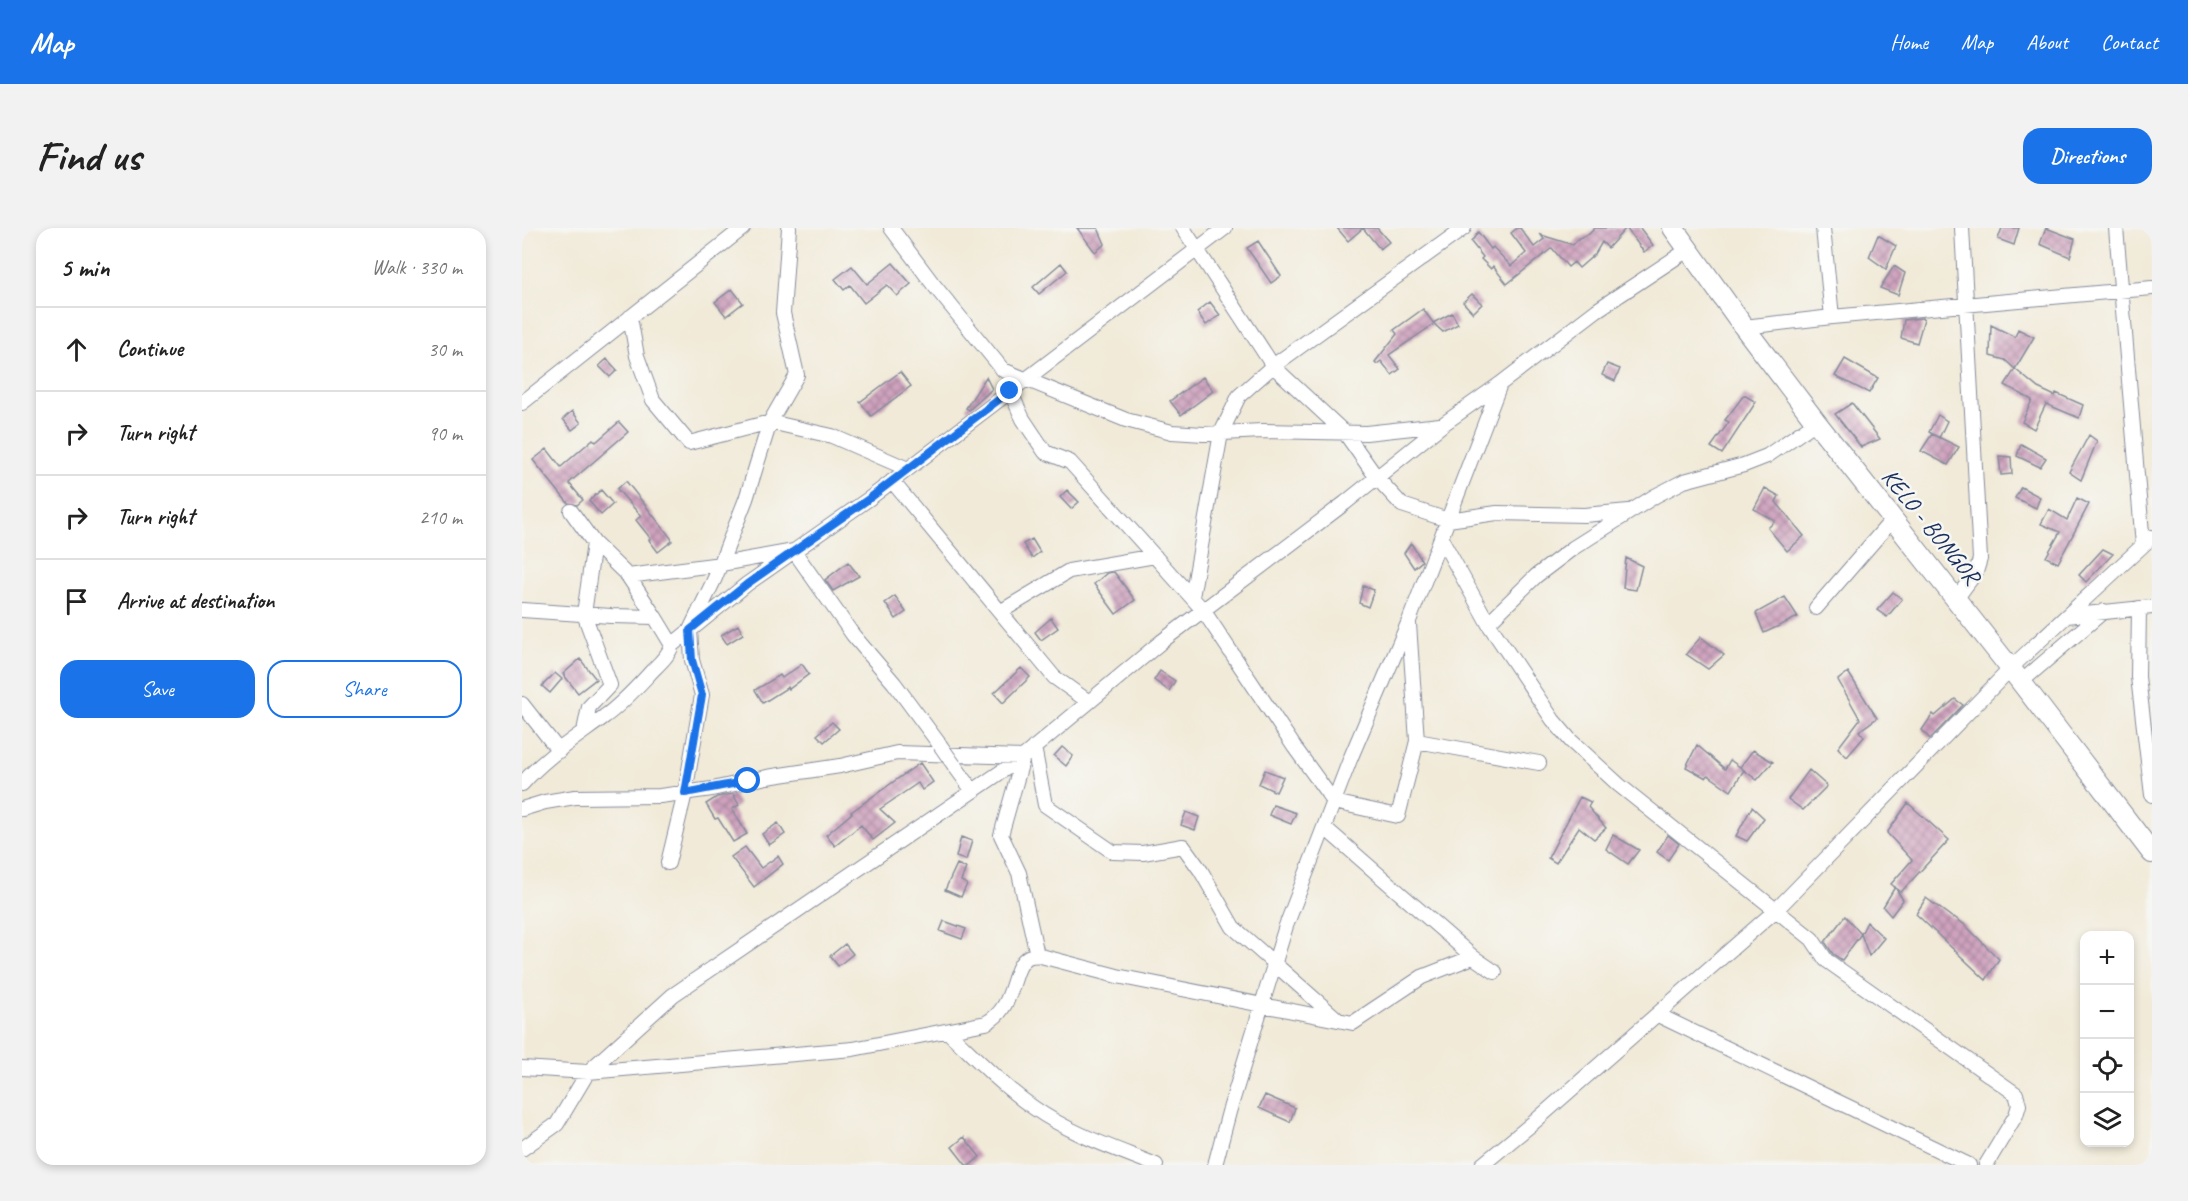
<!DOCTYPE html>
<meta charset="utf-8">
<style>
:root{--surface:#fff;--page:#f2f2f2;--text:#222;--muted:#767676;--line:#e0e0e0;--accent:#1a73e8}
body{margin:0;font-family:Caveat,sans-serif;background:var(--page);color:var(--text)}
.controls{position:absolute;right:18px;bottom:18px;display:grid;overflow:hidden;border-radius:12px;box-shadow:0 3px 9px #0003}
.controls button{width:54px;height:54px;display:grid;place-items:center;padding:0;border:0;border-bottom:2px solid var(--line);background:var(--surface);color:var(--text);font:30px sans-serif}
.stop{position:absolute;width:18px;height:18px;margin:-14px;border:4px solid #1a73e8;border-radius:50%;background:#fff}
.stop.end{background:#1a73e8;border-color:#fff;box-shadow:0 2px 6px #0008}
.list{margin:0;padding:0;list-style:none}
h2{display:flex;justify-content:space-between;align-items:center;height:78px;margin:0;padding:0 24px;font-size:26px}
h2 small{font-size:20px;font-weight:400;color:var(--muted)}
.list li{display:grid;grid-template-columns:39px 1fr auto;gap:18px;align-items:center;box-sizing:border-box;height:84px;padding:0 24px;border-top:2px solid var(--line)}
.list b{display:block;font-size:22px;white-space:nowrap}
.list em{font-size:20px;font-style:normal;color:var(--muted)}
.actions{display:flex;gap:12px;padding:18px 24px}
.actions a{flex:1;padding:14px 0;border:2px solid var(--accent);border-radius:18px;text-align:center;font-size:21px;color:var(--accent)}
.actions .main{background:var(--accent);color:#fff}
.icon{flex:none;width:33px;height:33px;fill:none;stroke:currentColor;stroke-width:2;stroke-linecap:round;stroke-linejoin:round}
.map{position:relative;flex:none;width:1630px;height:937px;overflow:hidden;border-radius:18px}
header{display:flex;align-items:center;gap:36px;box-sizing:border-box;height:84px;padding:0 30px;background:var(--accent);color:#fff}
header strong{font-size:28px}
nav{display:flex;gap:33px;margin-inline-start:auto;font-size:21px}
.intro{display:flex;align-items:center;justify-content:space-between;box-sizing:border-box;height:144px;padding:0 36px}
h1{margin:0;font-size:42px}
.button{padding:15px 27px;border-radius:18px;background:var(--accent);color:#fff;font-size:21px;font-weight:700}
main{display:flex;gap:36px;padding:0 36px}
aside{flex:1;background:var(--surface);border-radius:18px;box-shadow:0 3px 9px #0003}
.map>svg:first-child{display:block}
</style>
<header>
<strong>Map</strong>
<nav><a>Home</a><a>Map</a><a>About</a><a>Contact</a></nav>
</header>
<div class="intro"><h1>Find us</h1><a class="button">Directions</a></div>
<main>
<aside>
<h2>5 min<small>Walk · 330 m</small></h2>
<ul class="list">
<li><svg class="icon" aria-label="ahead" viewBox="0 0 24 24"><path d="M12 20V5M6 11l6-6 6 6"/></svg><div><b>Continue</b></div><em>30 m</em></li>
<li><svg class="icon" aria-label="right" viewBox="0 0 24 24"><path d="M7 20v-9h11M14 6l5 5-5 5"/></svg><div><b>Turn right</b></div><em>90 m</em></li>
<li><svg class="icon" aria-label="right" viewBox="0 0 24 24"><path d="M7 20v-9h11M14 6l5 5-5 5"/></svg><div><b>Turn right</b></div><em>210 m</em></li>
<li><svg class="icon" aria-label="arrive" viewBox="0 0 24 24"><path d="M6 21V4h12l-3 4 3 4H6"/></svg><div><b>Arrive at destination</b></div></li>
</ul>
<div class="actions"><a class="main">Save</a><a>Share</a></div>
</aside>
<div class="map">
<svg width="1630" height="937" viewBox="0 0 1630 937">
<defs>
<pattern id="building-cross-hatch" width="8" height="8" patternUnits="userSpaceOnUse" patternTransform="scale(1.5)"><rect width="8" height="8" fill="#cfa3be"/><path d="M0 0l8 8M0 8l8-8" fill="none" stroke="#a7859e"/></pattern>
</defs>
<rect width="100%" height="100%" fill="#f6f6f2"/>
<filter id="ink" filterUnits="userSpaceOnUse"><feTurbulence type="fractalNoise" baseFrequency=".0167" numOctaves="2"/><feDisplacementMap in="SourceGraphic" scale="12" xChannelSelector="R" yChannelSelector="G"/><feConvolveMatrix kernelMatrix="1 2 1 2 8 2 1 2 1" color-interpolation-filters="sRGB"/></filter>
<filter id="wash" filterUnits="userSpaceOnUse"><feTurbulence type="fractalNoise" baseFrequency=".008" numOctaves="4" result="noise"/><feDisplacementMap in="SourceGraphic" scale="24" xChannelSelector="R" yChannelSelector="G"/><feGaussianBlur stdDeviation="1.35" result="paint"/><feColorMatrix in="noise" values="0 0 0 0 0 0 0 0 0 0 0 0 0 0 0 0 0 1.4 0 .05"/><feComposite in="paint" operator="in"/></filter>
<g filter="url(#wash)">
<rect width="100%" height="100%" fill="#f1ead8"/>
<g id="blocks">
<path fill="url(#building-cross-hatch)" d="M555,0h21l7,16 -10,8z
M815,0h40l12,14 -9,7 -17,-21 -15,13z
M995,0h3l14,19 10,-8 -3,-4 32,10 6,-7 10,-4 6,-6h31l-18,20 -6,-6 -7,12 -16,14 -5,-6 -6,5 -16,-19 -45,36 -14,-18 -2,3 -10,-10 2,-2 -12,-15 7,-10 13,17 2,-2 18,19 15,-13 -15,-20z
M1104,0h14l13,17 -9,7z
M1480,0h17l-5,17 -16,-6z
M1524,0l29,11 -5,18 -30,-13z
M1356,7l18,11 -10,23 -17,-12z
M736,13l23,35 -10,7 -24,-35z
M371,35l18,21 -14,12 -10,-11 -23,18 -14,-18 -6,5 -9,-11 17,-13 15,18z
M539,35l6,8 -28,23 -6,-7z
M1372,38l11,7 -7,22 -18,-7z
M210,61l11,14 -17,13 -11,-14z
M950,66l10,10 -9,9 -10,-11z
M688,74l10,13 -14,10 -9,-13z
M901,81l11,15 -45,31 11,14 -8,6 -11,-14 -4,3 -2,-2 22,-28 -3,-4z
M930,85l6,11 -15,8 -10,-9z
M1400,90l2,1 -7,24 -16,-5 3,-18z
M1469,97l24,12 3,-8 16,8 -19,32 -10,-9 -15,-4z
M85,131l10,11 -7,7 -11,-11z
M1323,131l33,19 -9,15 -34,-17z
M1085,136l13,5 -5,12 -13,-6z
M1493,141l23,19 17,8 1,-3 27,12 -4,13 -33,-14 -12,25 -12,-7 10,-22 -27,-15z
M378,144l11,14 -40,30 -11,-14z
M464,149l6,12 -23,21 -3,-2z
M681,149l10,14 -32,24 -11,-14z
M1222,167l12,7 -34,52 -11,-7 18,-25 -4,-2z
M1330,175l28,36 -19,8 -26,-33z
M50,183l9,12 -9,7 -9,-11z
M1416,187l9,6 -8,17 -10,-6z
M97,194l9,10 -59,51 14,17 -6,5 -9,-2 -35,-43 14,-11 14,18 32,-28 3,3z
M1410,206l27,13 -11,18 -27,-14z
M1567,207l8,6 -16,39 -12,-8z
M1499,216l25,14 -6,9 -23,-11z
M1477,228l12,1 1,17 -11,1z
M104,253l45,57 1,3 -14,11 -9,-12 2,-1 -15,-19 5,-4 -24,-27z
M1499,259l19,10 -4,11 -21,-10z
M1243,260l14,8 -3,6 28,34 -17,15 -19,-23 7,-7 -21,-12z
M79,262l12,14 -12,11 -12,-14z
M545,262l12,12 -8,7 -11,-12z
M1555,270l12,6 -31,59 -12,-6 14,-25 -19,-8 8,-15 18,11z
M510,311l8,13 -8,6 -9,-14z
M889,315l11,18 -8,7 -10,-15z
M1581,321l10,5 -27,28 -7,-7z
M1104,330l16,8 -6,24 -13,-2z
M326,334l11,14 -26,15 -8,-11z
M592,344l21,28 -19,14 -22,-30 13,-11z
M841,358l11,4 -6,17 -9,-4z
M1371,364l9,7 -15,18 -10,-7z
M373,368l11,16 -10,7 -11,-16z
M1263,369l13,20 -34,16 -8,-20z
M529,390l7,10 -17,12 -6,-8z
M216,397l5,9 -16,10 -6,-9z
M1179,409l23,18 -16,14 -22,-15z
M58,431l16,20 -18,14 -15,-19z
M280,436l7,10 -20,15 -1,-2 -25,16 -8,-13 25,-15 2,3z
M499,440l9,9 -27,26 -9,-10z
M638,443l15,10 -6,10 -15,-11z
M1326,444l29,46 -18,13 5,6 -17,20 -9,-9 22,-29 -22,-39z
M33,445l7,6 -12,14 -8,-7z
M1433,471l8,6 -33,34 -8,-9 11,-16 2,2z
M310,494l7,7 -15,13 -7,-7z
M1175,517l28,24 5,-9 14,10 -13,21 -23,-16 -2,3 -20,-11z
M540,519l11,9 -7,10 -12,-10z
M1231,522l20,12 -16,18 -17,-13z
M398,535l13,19 -11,8 -4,-7 -38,26 15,14 -22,17 -12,-15 -26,21 -9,-11 26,-22 -1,-1z
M743,542l18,7 -7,15 -17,-8z
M1287,542l18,16 -24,24 -15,-11z
M211,566l6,11 -7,4 15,25 -14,8 -15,-24 -3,1 -9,-15 11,-7z
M1058,569l11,5 -3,5 18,21 -12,11 -15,-12 -23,36 -8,-5z
M1386,575l41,37 -48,52 -10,-8 21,-24 -25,-27z
M751,577l23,8 -5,11 -22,-9z
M1230,579l12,11 -17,23 -11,-5z
M664,584l13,5 -4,13 -14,-5z
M256,595l7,11 -16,11 -7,-11z
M1091,607l26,15 -11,14 -22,-15z
M1146,607l11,9 -11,16 -11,-8z
M439,609l11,4 -6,19 -10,-3z
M223,619l16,21 17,-12 5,8 -29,23 -23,-30z
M435,636l9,4 -5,13 6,3 -6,13 -16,-7z
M1373,659l8,13 -12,16 -8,-9z
M1404,670l27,20 1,-1 11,8 34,34 -13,21 -70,-66z
M1323,688l16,18 -19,26 -9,-6 -8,-12z
M422,693l22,8 -4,10 -22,-8z
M1345,694l17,16 -15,18 -8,-22z
M323,716l8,10 -15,12 -8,-10z
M743,867l30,13 -5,14 -31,-14z
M442,909l16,20 -10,8h-4l-14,-18z"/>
</g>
</g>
<g filter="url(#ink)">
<use href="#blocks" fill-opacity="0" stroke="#868c9b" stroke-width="1.5"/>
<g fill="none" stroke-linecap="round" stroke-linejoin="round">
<g stroke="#868c9b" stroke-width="16">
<path id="minor" d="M369,0l42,56 70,86 123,50 46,12 31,2 59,-3 104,2 74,-8
M661,0l90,138 72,67 32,45 25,27 46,15 49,-7 87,2 45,-4
M1301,0l9,89
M1594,0l27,317
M108,89l7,39 16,44 36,43 81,-21 62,14 76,33
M1222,99l88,-10 320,-29
M488,163l13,28 22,33 25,10 133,148 92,138 39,54 64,14 19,-75 -8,-117
M0,175l221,-175
M370,253l162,196 35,25
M49,283l23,32 34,33 93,-12 73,-13 59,84 41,48 46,62
M919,310l47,85 65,97 18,21 48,44 193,154 14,21 190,134 3,11 -3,10 -30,50
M106,348l27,41
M670,369l29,-164 18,-37 34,-30 191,-138
M1434,371l20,-27 4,-13 -18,-331
M1294,380l76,-88
M1617,380l-1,69 14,118
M0,382l89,6 44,1 17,28 75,-61 123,-86 355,-270
M478,384l69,-41 86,-15
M1545,388l85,-9
M966,395l48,-47 37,-28 82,-52 29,-15 60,-16 23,-9 49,-34
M1499,454l83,-71
M0,476l37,47
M62,503l5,-24 21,-22 -26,-71 10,-71
M895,513l122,22
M512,519l11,58 68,47 30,1 40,-7 18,25 32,56 103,91
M432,537l19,26
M0,556c23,-27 55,-47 83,-68 17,-12 33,-30 47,-45 8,-8 17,-16 20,-26
M0,581l23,-7 30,-5 85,-1 52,-7 55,-12 73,-11 57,-13 126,4 -22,78 18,38 18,82
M802,599l149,130
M146,635l17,-70 17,-98 -10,-35 -2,-30 25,-52 31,-79 24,-77 27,-47 -14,-62 6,-85
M1136,787l311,150
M425,803c28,26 55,55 87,77 37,26 80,40 122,57
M0,840l66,4 265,-23 133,-26c31,-16 24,-56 42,-66 2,-1 6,-1 9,-2l80,21 236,47 69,-46 51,-20 22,15
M0,921l35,-25 31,-52 85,-77 350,-238 138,-115 184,-139 97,-78 58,-41 97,-74 92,-61
M693,937l14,-53 57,-186 65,-169 58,-136 91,-237
M960,937l51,-42 243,-213 243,-250 133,-123"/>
</g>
<g stroke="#868c9b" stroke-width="22">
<path id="highway" d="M1151,0l71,99 72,95 195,247 141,184"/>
</g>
<use href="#minor" stroke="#fff" stroke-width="14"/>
<use href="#highway" stroke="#fff" stroke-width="20"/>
<g stroke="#868c9b" stroke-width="16" stroke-linecap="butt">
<path id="minor-bridge" d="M418,517l14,20"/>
</g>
<use href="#minor-bridge" stroke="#fff" stroke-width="14"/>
</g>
</g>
<g fill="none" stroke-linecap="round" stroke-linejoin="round" filter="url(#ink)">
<path stroke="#1a73e8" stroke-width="8" d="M226,553l-63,12 17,-98 -10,-35 -2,-30 57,-46 123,-86 140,-107"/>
</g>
<g text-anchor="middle" stroke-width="5" stroke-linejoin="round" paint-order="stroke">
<g font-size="24" fill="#1b2f5e" stroke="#f6f6f2">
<text transform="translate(1409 298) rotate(51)" y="8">KELO - BONGOR</text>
</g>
</g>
</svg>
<div class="controls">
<button>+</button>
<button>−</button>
<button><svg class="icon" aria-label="locate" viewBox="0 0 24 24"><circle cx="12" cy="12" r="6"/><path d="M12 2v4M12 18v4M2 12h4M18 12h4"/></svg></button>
<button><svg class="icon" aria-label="layers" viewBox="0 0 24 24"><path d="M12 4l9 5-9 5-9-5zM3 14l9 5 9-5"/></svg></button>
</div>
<div class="stop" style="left:226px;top:553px"></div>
<div class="stop end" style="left:488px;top:163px"></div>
</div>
</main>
